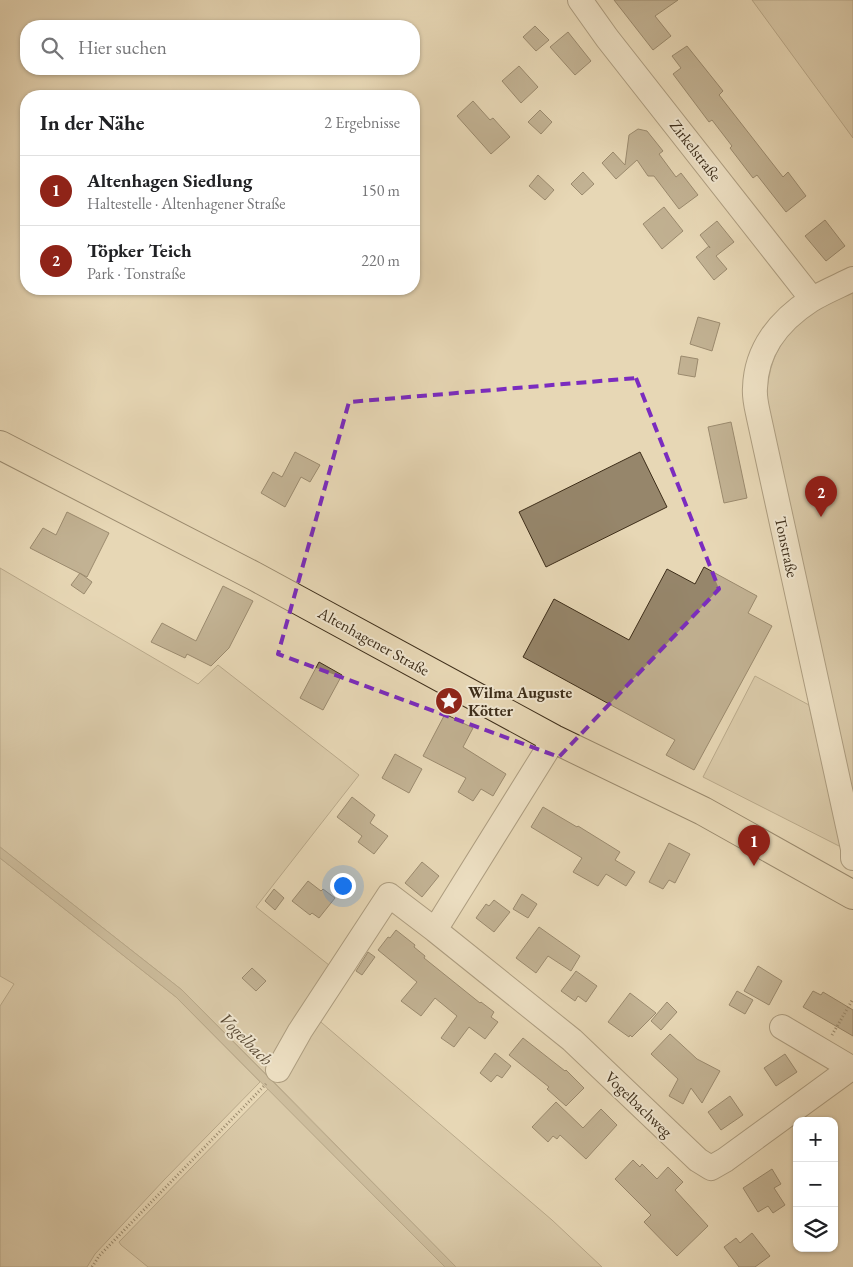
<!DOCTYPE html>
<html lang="de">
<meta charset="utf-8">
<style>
:root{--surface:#fff;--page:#f6f6f6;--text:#202124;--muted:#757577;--line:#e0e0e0;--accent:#8f2418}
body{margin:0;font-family:"EB Garamond",serif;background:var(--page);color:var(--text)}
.controls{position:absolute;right:15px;bottom:15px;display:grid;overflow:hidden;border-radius:10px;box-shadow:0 1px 4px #0004}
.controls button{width:45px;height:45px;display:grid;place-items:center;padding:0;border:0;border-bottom:1px solid var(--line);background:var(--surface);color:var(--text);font:25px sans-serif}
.you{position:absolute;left:342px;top:885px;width:18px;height:18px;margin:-12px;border:4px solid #fff;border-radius:50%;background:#1a73e8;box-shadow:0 0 0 8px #1a73e833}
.badge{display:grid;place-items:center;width:32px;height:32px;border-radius:50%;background:var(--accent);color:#fff;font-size:16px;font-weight:700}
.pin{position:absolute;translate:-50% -41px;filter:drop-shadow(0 1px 2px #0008)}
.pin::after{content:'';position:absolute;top:26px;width:18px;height:15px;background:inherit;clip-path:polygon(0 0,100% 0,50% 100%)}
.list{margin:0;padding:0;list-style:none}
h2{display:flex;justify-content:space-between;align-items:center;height:65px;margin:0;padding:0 20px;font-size:21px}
h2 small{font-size:16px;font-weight:400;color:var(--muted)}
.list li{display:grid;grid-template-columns:32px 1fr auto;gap:15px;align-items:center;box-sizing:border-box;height:70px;padding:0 20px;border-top:1px solid var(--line)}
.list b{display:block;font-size:19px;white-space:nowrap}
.list p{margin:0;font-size:16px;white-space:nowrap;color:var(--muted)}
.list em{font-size:16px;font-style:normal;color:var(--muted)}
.icon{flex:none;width:28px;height:28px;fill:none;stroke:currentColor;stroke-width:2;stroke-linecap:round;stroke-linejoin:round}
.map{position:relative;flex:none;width:853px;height:1267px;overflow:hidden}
.search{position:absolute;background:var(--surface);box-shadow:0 1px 4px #0004;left:20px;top:20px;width:400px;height:55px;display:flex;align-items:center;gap:12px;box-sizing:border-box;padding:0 18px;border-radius:20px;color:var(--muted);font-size:19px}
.panel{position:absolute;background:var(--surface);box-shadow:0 1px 4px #0004;left:20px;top:90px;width:400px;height:205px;border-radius:20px}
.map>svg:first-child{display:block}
</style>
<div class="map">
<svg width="853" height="1267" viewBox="0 0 853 1267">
<rect width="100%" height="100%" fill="#e7d7b5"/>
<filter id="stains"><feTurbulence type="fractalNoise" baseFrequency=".004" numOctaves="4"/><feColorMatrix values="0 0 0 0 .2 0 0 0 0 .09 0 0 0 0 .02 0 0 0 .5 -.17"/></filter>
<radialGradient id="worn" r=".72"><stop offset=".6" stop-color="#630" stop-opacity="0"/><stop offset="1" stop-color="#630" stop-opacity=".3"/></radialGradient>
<path fill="#caba9b" stroke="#84745a" d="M752,0h101v138z
M853,289v513l-84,-383c-1,-9 -2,-18 -2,-27 0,-5 1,-10 2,-15 8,-47 45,-67 84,-88z
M0,568l198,116 20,-19 141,110 -103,132 78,62 -62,99 -6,6 -84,-84 -182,-143z
M755,676l54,29 32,142 -138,-70z
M0,858l176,139 84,85 -96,98 -69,74 -8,13h-87v-261l14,-22 -14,-8z
M315,1017l237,203 50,47h-146l-182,-185 7,-9z
M268,1089l177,178h-297l-27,-22 -2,-3z"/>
<path fill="#ae9e80" stroke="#817157" d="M0,847l182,143 274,277h-11l-269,-270 -176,-139z"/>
<path fill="#96866b" stroke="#3e2e1a" d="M614,0h64l-23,16 16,20 -18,14z
M535,26l14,14 -13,11 -13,-14z
M568,32l23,29 -16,14 -25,-28z
M687,46l36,45 -4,4 64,82 5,-5 18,24 -20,16 -29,-37 -4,3 -23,-30 2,-2 -20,-26 -3,2 -36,-48 8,-6 -9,-12z
M519,66l19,21 -17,16 -19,-22z
M473,101l17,19 3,-2 17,19 -19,17 -34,-38z
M540,110l12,12 -11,12 -13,-12z
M638,129l9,2 16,20 -4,3 17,23 5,-4 17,22 -19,14 -25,-33h-6l-11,-16 -21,19 -14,-16 11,-11 12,13 4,-30z
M583,172l11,12 -12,11 -11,-11z
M538,175l16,15 -9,10 -16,-14z
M664,207l19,24 -21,18 -19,-25z
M825,220l20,26 -19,15 -21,-25z
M717,221l17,21 -18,14 11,13 -13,11 -18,-23 13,-11 1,2 -10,-13z
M698,317l22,6 -8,28 -22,-7z
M681,356l17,3 -3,18 -17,-3z
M731,422l16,76 -23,5 -16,-76z
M295,452l25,13 -10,17 -9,-5 -16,30 -24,-14 12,-21 9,5z
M640,452l27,55 -121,60 -27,-55z
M67,512l42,21 -22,44 -57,-29 13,-20 13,7z
M704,567l53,29 -9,17 24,13 -78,144 -28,-15 9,-15 -152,-83 31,-58 75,41 38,-71 28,15z
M80,573l12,9 -8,12 -13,-9z
M223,586l30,15 -24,47 -18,18 -24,-12 -2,4 -34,-16 11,-19 34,18z
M319,662l23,13 -19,35 -23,-12z
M445,714l28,14 -10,19 43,27 -13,22 -12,-7 -8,12 -15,-9 8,-14 -43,-22z
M395,754l27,15 -13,24 -27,-15z
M352,797l23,18 -5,8 18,13 -14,18 -16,-12 4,-6 -25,-19z
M543,807l34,20 1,-1 42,26 -5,8 20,12 -9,14 -20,-12 -8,12 -25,-14 9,-14 -51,-31z
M669,843l21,11 -15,29 -6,-3 -6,9 -14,-7z
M422,862l17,14 -17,21 -17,-14z
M308,881l13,10 2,-2 12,9 -16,20 -7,-5 -2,2 -18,-14z
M274,889l10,9 -9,12 -10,-9z
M522,894l15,10 -9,14 -15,-9z
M494,900l16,12 -16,20 -18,-14 10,-14 3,2z
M539,927l41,29 -9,15 -23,-15 -12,17 -20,-15z
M396,930l19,15 -1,2 11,9 -1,2 56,45 1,-1 13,10 -3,5 7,5 -13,17 -16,-12 -15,20 -13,-9 16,-22 -22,-18 -14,18 -20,-15 16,-19 -39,-32 10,-13 2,1z
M368,952l7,5 -13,18 -6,-4z
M758,966l24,15 -13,24 -25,-14z
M252,968l14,13 -10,10 -14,-13z
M576,971l21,15 -11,16 -8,-6 -3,5 -14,-10z
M737,991l16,9 -8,14 -16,-9z
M813,991l8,4 2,-3 30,18v26l-50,-29z
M630,993l26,20 -24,24 -2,-2 -1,2 -21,-15z
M667,1002l10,10 -16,18 -10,-9z
M670,1034l27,25 23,12 -18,32 -11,-15 -8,16 -14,-8 9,-17 -27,-25z
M523,1038l42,33 1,-1 18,18 -18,18 -19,-17 2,-2 -40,-32z
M495,1053l16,13 -9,12 -5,-3 -6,7 -11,-9z
M785,1054l12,18 -21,14 -12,-18z
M730,1096l13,19 -22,15 -13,-18z
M556,1102l27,26 18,-19 16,16 -31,34 -26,-24 -3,4 -4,-3 -5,6 -16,-15z
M633,1160l7,7 2,-3 15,15 11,-12 15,15 -8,8 33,36 -31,30 -33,-34 7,-7 -36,-36z
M772,1169l9,15 -7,4 11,17 -12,8 -5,-7 -10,6 -15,-24z
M752,1233l18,23 -15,11h-16l-15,-20 12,-9 4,5z"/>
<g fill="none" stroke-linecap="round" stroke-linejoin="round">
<g stroke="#685841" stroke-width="26">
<path id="minor" d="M580,0l27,38 205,261
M853,279c-14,7 -29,13 -42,21 -31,20 -55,49 -56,88 -1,10 2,20 4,30l94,431v9
M435,930l119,-191
M782,1027l71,42
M278,1070l22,-39 89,-136 46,35 137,110 126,120 13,8 14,-8 126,-92"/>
</g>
<g stroke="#3e2e1a" stroke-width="30">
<path id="major" d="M0,445l254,131 300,163 149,72 150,84"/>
</g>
<path stroke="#3e2e1a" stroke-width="3" stroke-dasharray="1 2.5" stroke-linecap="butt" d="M832,1035l21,-36
M92,1267l7,-11 167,-172"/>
<use href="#minor" stroke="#efe5cf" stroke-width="24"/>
<use href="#major" stroke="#e7d7b5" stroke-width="28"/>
</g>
<path d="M0 0H853V1267H0ZM636,378l83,211 -160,168 -281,-103 71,-252z" fill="#e7d7b5" fill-opacity=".55" fill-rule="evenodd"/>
<path fill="none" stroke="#7b2cbf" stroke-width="4" stroke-dasharray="10 6" stroke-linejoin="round" d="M636,378l83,211 -160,168 -281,-103 71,-252z"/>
<defs>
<g id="sight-disc" transform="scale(1.4375)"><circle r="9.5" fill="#8f2418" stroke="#efe5cf"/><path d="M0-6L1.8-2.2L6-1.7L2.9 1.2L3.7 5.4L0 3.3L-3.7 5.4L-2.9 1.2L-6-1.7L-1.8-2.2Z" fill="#fff"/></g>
</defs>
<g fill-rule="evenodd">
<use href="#sight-disc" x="449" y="701"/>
</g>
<g text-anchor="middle" stroke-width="4" stroke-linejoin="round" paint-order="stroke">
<g font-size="16" fill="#3e2e1a" stroke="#efe5cf">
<text transform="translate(696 150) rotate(52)" y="6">Zirkelstraße</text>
<text transform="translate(787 547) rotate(78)" y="6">Tonstraße</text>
<text transform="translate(374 641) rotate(29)" y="6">Altenhagener Straße</text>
<text transform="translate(639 1104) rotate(44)" y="6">Vogelbachweg</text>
</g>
<g font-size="16" font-weight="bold" fill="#3e2e1a" stroke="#efe5cf" text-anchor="start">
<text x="468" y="698">Wilma Auguste<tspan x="468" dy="18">Kötter</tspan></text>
</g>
<g font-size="18" font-style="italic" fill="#5a4a34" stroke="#efe5cf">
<text transform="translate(246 1039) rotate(45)" y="6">Vogelbach</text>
</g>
</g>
<rect width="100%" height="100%" filter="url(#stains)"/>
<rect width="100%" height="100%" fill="url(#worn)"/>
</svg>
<div class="controls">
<button>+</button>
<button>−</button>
<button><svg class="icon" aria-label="layers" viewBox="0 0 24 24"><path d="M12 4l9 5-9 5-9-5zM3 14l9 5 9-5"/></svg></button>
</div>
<div class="you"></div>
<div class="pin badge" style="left:754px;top:866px">1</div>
<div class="pin badge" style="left:821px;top:517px">2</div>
<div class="search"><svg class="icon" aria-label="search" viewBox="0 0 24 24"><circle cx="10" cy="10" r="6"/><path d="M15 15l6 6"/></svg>Hier suchen</div>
<section class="panel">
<h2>In der Nähe<small>2 Ergebnisse</small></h2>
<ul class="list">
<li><span class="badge">1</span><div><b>Altenhagen Siedlung</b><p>Haltestelle · Altenhagener Straße</p></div><em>150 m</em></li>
<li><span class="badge">2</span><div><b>Töpker Teich</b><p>Park · Tonstraße</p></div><em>220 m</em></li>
</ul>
</section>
</div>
